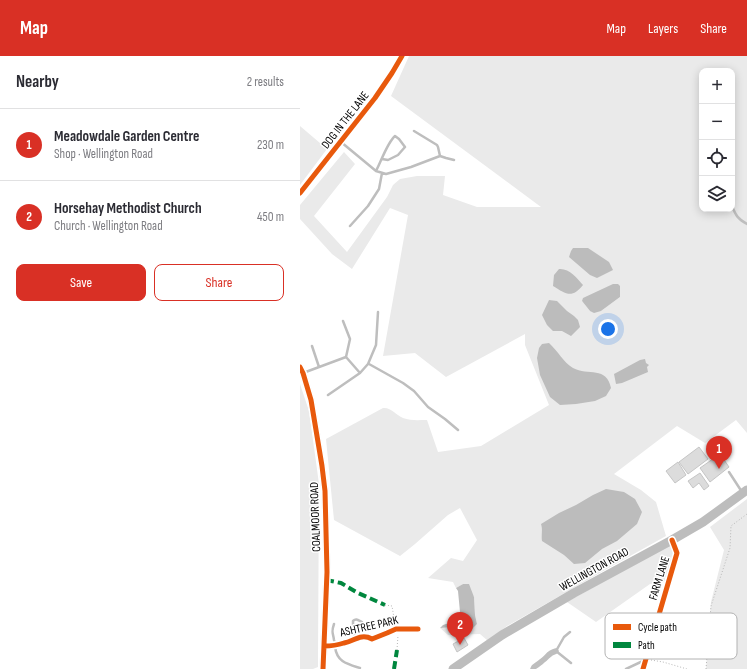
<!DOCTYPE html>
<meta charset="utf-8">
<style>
:root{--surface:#fff;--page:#f2f2f3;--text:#2b2b33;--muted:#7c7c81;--line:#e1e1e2;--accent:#d93025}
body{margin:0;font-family:"Sofia Sans Condensed",sans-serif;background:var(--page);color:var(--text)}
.controls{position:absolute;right:12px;top:12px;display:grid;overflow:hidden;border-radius:8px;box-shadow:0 2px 10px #0003}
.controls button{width:36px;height:36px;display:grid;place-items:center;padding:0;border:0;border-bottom:1px solid var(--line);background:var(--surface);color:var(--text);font:20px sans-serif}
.you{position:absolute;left:308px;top:273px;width:14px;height:14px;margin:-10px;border:3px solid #fff;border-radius:50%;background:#1a73e8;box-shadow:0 0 0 6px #1a73e833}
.badge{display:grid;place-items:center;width:26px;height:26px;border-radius:50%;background:var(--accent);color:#fff;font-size:13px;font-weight:700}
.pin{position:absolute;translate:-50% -33px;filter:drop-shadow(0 1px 2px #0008)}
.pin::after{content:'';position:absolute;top:21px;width:14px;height:12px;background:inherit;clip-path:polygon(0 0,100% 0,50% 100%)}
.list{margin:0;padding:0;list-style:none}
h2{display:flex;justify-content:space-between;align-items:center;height:52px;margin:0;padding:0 16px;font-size:17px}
h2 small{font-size:13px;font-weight:400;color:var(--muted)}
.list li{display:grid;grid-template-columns:26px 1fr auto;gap:12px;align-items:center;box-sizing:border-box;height:72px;padding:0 16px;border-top:1px solid var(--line)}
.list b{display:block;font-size:15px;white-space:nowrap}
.list p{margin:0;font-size:13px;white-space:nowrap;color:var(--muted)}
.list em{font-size:13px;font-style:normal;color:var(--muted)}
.actions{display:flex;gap:8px;padding:12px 16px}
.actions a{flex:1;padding:9px 0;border:1px solid var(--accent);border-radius:8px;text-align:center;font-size:14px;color:var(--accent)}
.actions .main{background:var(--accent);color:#fff}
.icon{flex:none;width:22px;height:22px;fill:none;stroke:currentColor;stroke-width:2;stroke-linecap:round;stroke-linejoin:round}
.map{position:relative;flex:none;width:447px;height:613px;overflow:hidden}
header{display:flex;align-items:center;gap:24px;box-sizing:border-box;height:56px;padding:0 20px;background:var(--accent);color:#fff}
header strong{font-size:19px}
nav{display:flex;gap:22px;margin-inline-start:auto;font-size:14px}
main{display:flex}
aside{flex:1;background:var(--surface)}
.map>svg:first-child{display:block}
</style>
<header>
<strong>Map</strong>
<nav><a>Map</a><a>Layers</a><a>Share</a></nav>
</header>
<main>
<aside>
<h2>Nearby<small>2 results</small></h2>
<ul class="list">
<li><span class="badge">1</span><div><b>Meadowdale Garden Centre</b><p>Shop · Wellington Road</p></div><em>230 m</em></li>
<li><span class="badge">2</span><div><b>Horsehay Methodist Church</b><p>Church · Wellington Road</p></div><em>450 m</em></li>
</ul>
<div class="actions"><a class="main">Save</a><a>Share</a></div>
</aside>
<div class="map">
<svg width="447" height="613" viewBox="0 0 447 613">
<rect width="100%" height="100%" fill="#fff"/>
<path fill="#eaeaea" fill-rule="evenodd" d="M109,0h338v377l-11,-13 -31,23 -28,-17 -63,48 27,16 15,12 10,34 -61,34 -98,56 -19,15 -8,-7 -32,1 -8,-7 13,-1 19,2 5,-5 -2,-9 -1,-18 -11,-13 -7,4 -3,-6 -25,-4 23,-20 12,3 14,-21 -17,-32 -12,7 -33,29 -15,12 -66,-36 -8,-81 57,-31c8,-1 13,7 20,10 8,3 16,2 24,2l11,32 43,-6 68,-41 -24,-60v-11l-79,43 -31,-24 -32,3 25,-141 -18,-7 -38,61 -20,-15 -32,-35v-14l44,-53 11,12 -41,52 33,36 40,-55 6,-12 7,-6 17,-3h28l-2,19 34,12h64l-150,-111zM402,15h30v138h-30zM320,230v11l-19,14h-11l-8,-10z
M0,70l27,23 -27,36z
M0,328l9,27 10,73 -1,172v11l-5,2h-13z
M447,443v170h-41l5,-67 13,-52 -14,-23z
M370,488l4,9 -10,29 -14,2 -54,38 -29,-20z"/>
<path fill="#bcbcbc" d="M273,192h15l21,14 4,8 -16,8 -7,-3 -21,-18 2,-6z
M259,213c10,-1 18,9 24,16 -11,14 -17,9 -30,1l1,-11z
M313,228h5l2,2v11l-19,14 -7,2 -4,-2 -8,-10 1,-3z
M249,244l8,1 10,10 7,5 4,4 2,7 -9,9 -9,-5h-9l-6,-6 -5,-10z
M249,287c9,8 14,19 24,25 15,8 34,-2 38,20l-5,8 -11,5 -19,3 -16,1 -10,-8 -10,-22 -3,-17 2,-10 3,-4z
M345,303l1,4 3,2 -2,2 1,5 -26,11 -6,1 -2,-10 26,-14z
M306,433l18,3 11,7 7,13 -5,12 -20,17 -15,8 -17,14 -11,1 -10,-9 -22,-14c-1,-6 1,-11 -1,-17l18,-11 17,-8 17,-10z
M163,528h6l5,13 1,18 2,9 -5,5 -19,-2 -13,1 3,-3 12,-4 5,-9 -2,-21 -2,-3z"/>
<path fill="#dcdcdc" stroke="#c5c5c5" d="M399,391l9,12 -20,15 -9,-12z
M420,398l9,13 -19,15 -10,-14z
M378,406l8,13 -11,8 -9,-12z
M400,417l9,13 -5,4 -5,-7 -6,5 -5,-7z
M164,582l4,7 -11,7 -4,-8z"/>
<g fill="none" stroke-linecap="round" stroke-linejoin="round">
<path stroke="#b8b8b8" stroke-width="1" stroke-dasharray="1 2" stroke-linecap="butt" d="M85,549l7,1 3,18
M97,594l1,-15
M351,604l12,2 24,7
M406,613l5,-63 19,-58 1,-22 16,-12"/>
<path stroke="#bebebe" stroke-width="2.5" d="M114,75l23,14 1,2 2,9
M41,86l35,29 10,3 25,-7 29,-11 6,2 8,2
M76,115c5,-9 11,-28 19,-35l4,3 6,8 -7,8 -10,5 -6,-1
M432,150c4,10 6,13 15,18
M50,170l18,-20 11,-17 3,-16
M43,265l7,18 -4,18
M12,290l7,21
M69,308l34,19 11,8 14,16 17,12 13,11
M3,317l43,-16 14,16 -32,22
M60,317l8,-9 8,-19 2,-33
M429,416l13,20
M34,568c-3,9 -1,8 0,16 1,2 0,4 1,7 2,15 12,17 25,21
M270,576l-6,5 -8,14 15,12
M55,582l-2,-14v-3c3,-3 5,-1 9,1
M326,613l19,-9"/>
<path stroke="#bebebe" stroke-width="5.5" d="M0,137l75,-95 17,-25 10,-17
M24,590c7,0 14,-1 20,-3 10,-2 17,-10 28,-4l15,-6 9,-4h22
M233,613l1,-2c3,-2 6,-4 8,-6 6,-4 6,-8 14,-10
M343,613l34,-116 -5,-13"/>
<path stroke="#bebebe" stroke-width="7" d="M0,311l3,6 8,27 11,66 3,25 2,81 -4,97"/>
<path stroke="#bdbdbd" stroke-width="9" d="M153,613l49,-34 72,-42 98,-53 31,-18 44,-32"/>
<path stroke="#00873e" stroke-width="4" stroke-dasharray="8 4" stroke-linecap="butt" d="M26,524l15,3 17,10 27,12
M94,613l3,-19"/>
<g stroke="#fff" stroke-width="8">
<path id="cycleway" d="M0,137l75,-95 17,-25 10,-17
M0,311l3,6 8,27 11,66 3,25 2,81 -4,97
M24,590c7,0 14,-1 20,-3 10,-2 17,-10 28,-4l15,-6 9,-4h22
M343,613l34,-116 -5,-13"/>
</g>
<use href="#cycleway" stroke="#e8590c" stroke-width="5"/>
</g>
<g text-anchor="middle" stroke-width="3" stroke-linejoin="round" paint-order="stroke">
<g font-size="12" fill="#000" stroke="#fff">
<text transform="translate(45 64) rotate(-52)" y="4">DOG IN THE LANE</text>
<text transform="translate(15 461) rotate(-92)" y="4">COALMOOR ROAD</text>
<text transform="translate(294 513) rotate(-29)" y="4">WELLINGTON ROAD</text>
<text transform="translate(359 522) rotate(-73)" y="4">FARM LANE</text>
<text transform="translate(69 570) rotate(-13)" y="4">ASHTREE PARK</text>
</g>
</g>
<rect x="305" y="557" width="132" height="46" rx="6" fill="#fff" stroke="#b2b2b2" stroke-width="1"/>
<rect x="313" y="568" width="18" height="6" fill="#e8590c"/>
<rect x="313" y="586" width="18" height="6" fill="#00873e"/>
<g font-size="11" fill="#000">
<text x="338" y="575">Cycle path</text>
<text x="338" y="593">Path</text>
</g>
</svg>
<div class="controls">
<button>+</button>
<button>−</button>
<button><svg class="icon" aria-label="locate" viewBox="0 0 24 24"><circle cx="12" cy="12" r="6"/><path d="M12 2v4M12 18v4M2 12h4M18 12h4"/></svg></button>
<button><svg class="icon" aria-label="layers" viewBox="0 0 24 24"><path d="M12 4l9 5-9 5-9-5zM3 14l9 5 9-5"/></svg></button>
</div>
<div class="you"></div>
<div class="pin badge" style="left:419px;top:413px">1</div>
<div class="pin badge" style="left:160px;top:589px">2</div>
</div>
</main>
